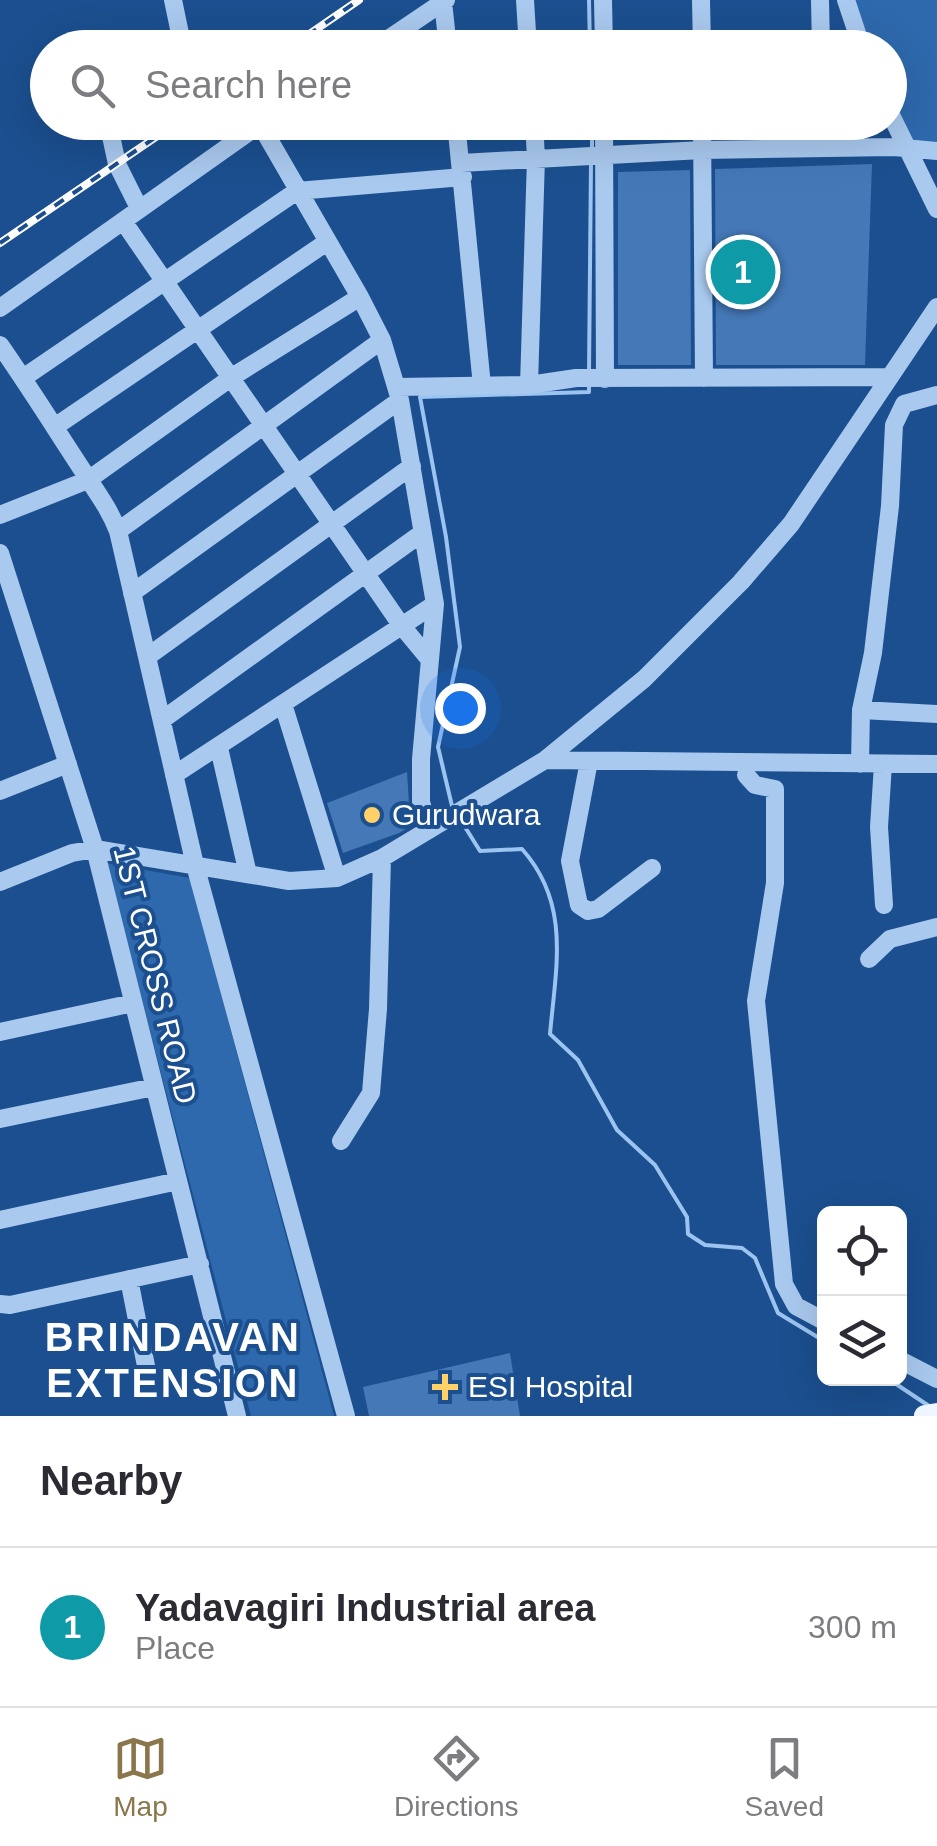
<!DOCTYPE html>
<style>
:root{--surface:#fff;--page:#f2f2f3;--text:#2b2b33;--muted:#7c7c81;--line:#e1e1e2;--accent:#8a764a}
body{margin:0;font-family:Helvetica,sans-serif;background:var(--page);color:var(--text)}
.controls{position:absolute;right:30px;bottom:30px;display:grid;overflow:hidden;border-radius:15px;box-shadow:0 10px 40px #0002}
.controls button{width:90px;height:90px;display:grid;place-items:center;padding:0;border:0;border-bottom:2px solid var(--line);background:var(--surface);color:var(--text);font:50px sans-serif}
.you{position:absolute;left:460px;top:708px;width:35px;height:35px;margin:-25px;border:8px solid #fff;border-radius:50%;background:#1a73e8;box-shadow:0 0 0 15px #1a73e833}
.badge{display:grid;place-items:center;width:65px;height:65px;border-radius:50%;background:var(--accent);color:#fff;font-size:32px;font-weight:700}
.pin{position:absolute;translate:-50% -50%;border:5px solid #fff;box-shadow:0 2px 10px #0006}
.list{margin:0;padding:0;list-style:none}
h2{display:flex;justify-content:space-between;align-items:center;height:130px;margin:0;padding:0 40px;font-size:42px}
h2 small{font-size:32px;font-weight:400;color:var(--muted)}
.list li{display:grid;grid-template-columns:65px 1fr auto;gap:30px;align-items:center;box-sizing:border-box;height:160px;padding:0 40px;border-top:2px solid var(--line)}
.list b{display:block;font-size:38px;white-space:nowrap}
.list p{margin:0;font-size:32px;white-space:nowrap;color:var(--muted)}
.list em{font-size:32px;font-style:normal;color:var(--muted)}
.icon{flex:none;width:55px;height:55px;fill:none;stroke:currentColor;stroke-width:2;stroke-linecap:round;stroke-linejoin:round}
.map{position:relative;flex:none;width:937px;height:1416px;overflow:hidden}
.search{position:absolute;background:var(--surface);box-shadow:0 10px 40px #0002;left:30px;right:30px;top:30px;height:110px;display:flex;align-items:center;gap:25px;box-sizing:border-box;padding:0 35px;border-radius:55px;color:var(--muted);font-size:38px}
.sheet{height:290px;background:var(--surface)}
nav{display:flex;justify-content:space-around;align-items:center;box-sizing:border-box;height:140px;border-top:2px solid var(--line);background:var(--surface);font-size:28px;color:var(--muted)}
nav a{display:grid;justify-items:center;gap:5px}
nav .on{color:var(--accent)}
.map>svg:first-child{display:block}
</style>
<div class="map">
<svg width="937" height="1416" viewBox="0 0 937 1416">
<rect width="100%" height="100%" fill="#1b4f8f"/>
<path fill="#2e69ad" d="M854,0h83v145l-29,-3 -18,-48v-46l-18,-1z
M106,863l84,15 144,538h-83z"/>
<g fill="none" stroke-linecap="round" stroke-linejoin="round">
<path stroke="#9cc4f0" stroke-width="4" d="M589,0l1,48
M592,148v-26
M589,373l2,-211
M452,806l-14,-59 22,-100 -14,-110 -26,-140 169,-5v-10
M460,819l20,32 42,-2c49,55 34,117 28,185l28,26 39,70 38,35 32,52 1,17 17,11 37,3 13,10 23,55 46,28
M887,1378l42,28"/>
</g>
<path fill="#4478b7" d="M872,164l-7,201h-149l-1,-196z
M690,170l1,195h-73v-193z
M407,772l2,31 5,21 -15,9 -56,20 -16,-50z
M510,1353l10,63h-151l-6,-29z"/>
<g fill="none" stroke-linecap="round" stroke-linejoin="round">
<path stroke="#a9c9ee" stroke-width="18" d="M173,0l10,48
M525,0l3,48
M603,0l1,48
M701,0l1,48
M820,0l1,48
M846,0l16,48
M443,2l5,46
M375,48l71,-48
M890,113l47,96
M108,122l9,42 22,44
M456,122l26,264
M604,122l1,257
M702,122l2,256
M823,122l1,26
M260,124l100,173 22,43 18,60 35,204 -14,155v43l8,28
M461,163l241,-13 192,-3 43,4
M123,221l278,404 29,35
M0,308l263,-186
M0,345c30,43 58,88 87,132 13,20 22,32 31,54l77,334 151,551
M23,378l274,-187 166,-14
M529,385l7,-227 -2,-36
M397,387l132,-2 47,-7 312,-1
M56,426l271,-184
M0,515l88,-35 144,-103 128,-80
M118,531l264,-191
M0,553l95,296 142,567
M132,593l268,-193
M147,657l265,-191
M283,704l54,174
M861,710l76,4
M162,720l260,-187
M219,748l29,126
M545,760l392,4
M589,761l-19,100 9,44 9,6 10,-2 54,-41
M860,764l1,-54 12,-57 17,-147 4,-81 10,-21 33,-9
M883,764l-4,63 5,78
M174,775l261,-171
M746,775l9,10 20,4v94l-19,118 28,283 12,22 28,15
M0,791l68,-27
M0,882l72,-29 23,-4 194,32 48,-3 45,-20 163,-98 99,-81 97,-97 50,-58 146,-217
M869,959l21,-20 47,-12
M0,1032l133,-29
M0,1119l154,-32
M341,1141l30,-48 7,-84 4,-151
M0,1220l178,-39
M129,1279l18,92
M0,1304l10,1 190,-41
M900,1360l37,19"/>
<path stroke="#f0f6ff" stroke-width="22" d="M925,1416l12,-2"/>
<g stroke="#fff" stroke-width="8">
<path id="rail" d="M289,48l70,-48
M0,243l178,-121"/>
</g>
<use href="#rail" stroke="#1b4f8f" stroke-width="4" stroke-dasharray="11" stroke-linecap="butt"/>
</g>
<g fill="#ffd166" stroke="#1b4f8f" stroke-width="4">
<circle cx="372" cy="815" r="10"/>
<path d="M440 1372h10v10h10v10h-10v10h-10v-10h-10v-10h10z"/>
</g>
<g text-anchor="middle" stroke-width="8" stroke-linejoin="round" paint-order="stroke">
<g font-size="30" fill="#fff" stroke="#1b4f8f" text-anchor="start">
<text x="392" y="825">Gurudwara</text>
<text x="468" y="1397">ESI Hospital</text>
</g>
<g font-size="30" fill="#fff" stroke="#1b4f8f">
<text transform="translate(155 975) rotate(76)" y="10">1ST CROSS ROAD</text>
</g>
<g font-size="40" font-weight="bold" letter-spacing="2.5" fill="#fff" stroke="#1b4f8f">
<text x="173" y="1351">BRINDAVAN<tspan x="173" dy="46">EXTENSION</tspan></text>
</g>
</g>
</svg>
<div class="controls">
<button><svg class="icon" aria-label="locate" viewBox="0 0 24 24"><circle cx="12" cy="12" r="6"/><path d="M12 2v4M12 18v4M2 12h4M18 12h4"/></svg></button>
<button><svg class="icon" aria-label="layers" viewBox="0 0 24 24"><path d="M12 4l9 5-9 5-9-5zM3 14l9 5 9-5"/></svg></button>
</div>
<div class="you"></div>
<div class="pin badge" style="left:743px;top:272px;background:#0f9aa8">1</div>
<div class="search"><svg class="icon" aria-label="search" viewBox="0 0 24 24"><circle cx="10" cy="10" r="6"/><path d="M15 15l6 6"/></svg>Search here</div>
</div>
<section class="sheet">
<h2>Nearby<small></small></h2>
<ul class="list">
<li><span class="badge" style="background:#0f9aa8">1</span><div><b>Yadavagiri Industrial area</b><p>Place</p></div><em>300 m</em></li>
</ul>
</section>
<nav>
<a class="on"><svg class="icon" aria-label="map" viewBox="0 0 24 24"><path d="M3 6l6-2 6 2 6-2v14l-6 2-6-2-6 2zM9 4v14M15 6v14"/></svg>Map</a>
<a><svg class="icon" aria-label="directions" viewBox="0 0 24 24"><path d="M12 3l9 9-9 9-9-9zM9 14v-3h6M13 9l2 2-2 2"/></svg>Directions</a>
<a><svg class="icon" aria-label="saved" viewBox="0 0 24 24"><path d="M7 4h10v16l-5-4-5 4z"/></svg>Saved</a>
</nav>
